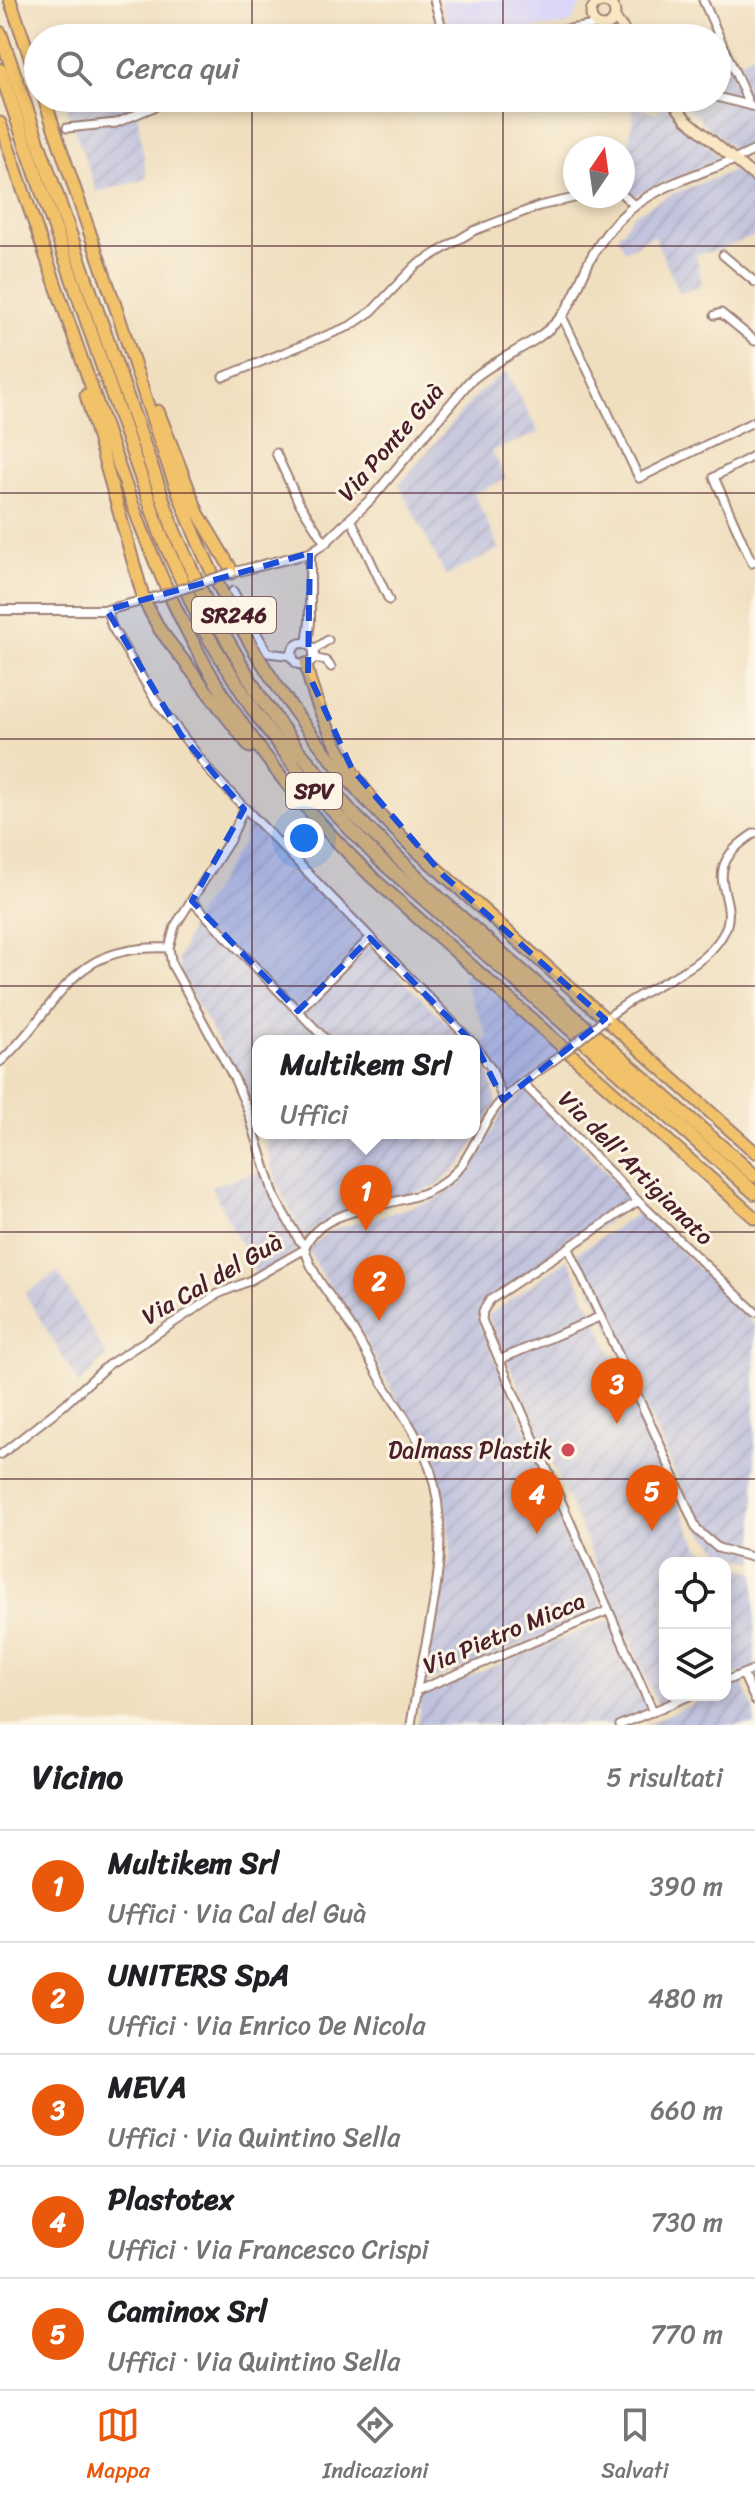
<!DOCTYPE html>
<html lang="it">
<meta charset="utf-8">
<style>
:root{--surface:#fff;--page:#f6f6f6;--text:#202124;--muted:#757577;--line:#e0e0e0;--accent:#ea580c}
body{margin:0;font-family:Sriracha,sans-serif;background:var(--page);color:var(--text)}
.controls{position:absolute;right:24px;bottom:24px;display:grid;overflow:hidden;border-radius:16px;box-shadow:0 4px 12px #0003}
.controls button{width:72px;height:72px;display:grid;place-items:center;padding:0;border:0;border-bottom:2px solid var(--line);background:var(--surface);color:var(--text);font:40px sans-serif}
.compass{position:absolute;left:563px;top:136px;width:72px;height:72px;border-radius:50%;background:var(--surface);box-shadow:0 4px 12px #0003;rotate:13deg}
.you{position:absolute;left:304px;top:838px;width:28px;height:28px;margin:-20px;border:6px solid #fff;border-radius:50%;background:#1a73e8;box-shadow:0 0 0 12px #1a73e833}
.badge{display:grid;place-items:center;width:52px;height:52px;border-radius:50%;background:var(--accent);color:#fff;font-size:26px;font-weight:700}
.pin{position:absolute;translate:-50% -66px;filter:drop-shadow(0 2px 4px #0008)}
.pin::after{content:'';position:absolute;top:42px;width:28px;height:24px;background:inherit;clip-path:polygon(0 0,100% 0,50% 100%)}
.popup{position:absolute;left:252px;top:1035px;width:228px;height:104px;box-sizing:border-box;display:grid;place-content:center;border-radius:16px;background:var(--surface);filter:drop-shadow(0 2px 6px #0005);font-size:26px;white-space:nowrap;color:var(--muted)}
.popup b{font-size:30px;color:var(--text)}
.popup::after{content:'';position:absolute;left:50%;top:100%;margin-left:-16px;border:16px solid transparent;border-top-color:var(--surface)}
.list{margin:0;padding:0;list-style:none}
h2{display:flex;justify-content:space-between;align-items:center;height:104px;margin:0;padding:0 32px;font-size:34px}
h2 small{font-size:26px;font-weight:400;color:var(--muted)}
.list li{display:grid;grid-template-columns:52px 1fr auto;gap:24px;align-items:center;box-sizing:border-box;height:112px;padding:0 32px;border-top:2px solid var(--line)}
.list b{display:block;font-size:30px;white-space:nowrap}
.list p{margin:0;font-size:26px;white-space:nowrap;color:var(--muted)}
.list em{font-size:26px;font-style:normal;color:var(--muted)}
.icon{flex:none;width:44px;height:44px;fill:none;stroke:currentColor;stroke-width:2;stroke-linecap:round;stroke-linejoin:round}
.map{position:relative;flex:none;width:755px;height:1725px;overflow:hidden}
.search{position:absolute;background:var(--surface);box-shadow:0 4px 12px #0003;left:24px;right:24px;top:24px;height:88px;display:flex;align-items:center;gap:20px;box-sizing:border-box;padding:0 28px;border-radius:44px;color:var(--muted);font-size:30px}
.sheet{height:664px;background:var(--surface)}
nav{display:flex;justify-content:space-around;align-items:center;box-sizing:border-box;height:112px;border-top:2px solid var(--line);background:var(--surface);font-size:22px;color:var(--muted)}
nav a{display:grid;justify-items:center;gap:4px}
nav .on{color:var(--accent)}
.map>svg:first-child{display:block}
</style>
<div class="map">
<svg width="755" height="1725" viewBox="0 0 755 1725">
<defs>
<pattern id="industrial-furrows" width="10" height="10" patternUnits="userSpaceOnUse" patternTransform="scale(2)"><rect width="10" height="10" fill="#c1c2dd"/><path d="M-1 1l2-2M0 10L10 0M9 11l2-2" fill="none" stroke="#a7a6be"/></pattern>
</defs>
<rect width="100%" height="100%" fill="#fcf5e5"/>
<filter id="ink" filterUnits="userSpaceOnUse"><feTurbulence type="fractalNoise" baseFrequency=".0125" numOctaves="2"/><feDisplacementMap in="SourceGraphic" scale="16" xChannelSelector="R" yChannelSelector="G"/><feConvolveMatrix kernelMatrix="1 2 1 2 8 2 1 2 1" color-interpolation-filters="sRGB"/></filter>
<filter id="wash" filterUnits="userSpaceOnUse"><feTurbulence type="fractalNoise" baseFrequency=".006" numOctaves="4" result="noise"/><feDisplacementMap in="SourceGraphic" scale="32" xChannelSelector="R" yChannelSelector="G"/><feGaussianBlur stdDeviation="1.8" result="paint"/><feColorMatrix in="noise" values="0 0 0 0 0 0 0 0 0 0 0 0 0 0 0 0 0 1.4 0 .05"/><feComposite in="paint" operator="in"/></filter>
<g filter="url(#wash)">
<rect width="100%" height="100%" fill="#f0dfbf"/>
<path fill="#dbd6f7" d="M441,0h143l-14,24 -55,7 -26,7h-38z"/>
<path fill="url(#industrial-furrows)" d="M115,21l5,17h-34l-1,-8z
M755,53v97l-14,6 -38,-33 -24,-25h38v-26z
M63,98h72l12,81 -50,13z
M664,104l55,53 -9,6 -82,35 -5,-7 11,-84 22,6z
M736,170l19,16v50l-40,15 -19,3 6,30 -23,10 -25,-59 -29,16 -7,-15 15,-21 37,-20z
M506,371l33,62 -47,18 14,28 -32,15 26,55 -54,27 -47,-91 78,-91z
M247,811l165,178 53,52h-207v80l-11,-28 -66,-118 -3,-15 15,-39 51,-80z
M471,972l94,78 -41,32 110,121 -154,106 -3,8 128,294 -182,73 28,-131 -6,-57 -16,-47 -40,-62 -30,-59 -39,-56 -12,-23 23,-19 98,-28 14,-7 28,-25 29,-53 -2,-2 16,-15 9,-16 -18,11 -6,-24 -15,-24 4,-11 -26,-59z
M474,1051l16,24 7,27 -35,62 -25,22 -81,25 -42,18 -10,9 -26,-52 -16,-53h212z
M263,1171l17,43 14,23 4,14 -40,27 -47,-92z
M641,1211l114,115v236l-32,-10 -22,-22 -125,-276z
M568,1259l55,119 69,156 9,15 22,14h-58v132h24l-30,13 -171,-392z
M58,1272l49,85 -13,9 2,2 -17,16 -54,-90z
M725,1564l30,8v95l-30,12z
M609,1620l41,92 -32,13h-201l4,-29z
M743,1683l12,29v13h-111l70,-30h11v-5z"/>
</g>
<g filter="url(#ink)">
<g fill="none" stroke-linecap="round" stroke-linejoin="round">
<g stroke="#9d7f75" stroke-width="11">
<path id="minor" d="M434,0l11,38
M703,0l46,104
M508,38l88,-13
M717,97l38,10
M67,128l49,-5 59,-25
M734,160l21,-10
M623,195l10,9
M723,255l32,27
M715,315l6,-2 34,28
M562,316l77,162 116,-57
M223,377l127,-51 22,-15 43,-45 58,-35 66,-25 44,-10
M276,453l22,48 27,42
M755,455l-41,22 38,86 3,-2
M351,519l38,81
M233,591l35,62 25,3
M107,610l5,17 44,74 56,73 259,267
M313,650l15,-10
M313,658l13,3 5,6
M244,809l-14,31 -55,86 -6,22 3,17 62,113 13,30 28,90 24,42 6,5
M192,901l135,140
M298,1011l72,-73
M606,1018c11,-7 20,-15 31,-21 29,-18 67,-31 85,-61 24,-39 -32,-62 33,-103
M474,1044l18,26 11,30
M0,1062c63,-57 65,-118 169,-114
M524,1084l114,117 117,111
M638,1201l-148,99 -7,11 -1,9 171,392
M305,1247c15,-41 88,-39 124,-56 40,-18 43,-52 67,-84 17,-21 46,-37 67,-54
M305,1249c7,27 28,50 43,73 16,24 27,50 43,74 16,24 32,48 40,76 25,84 -9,169 -20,253
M569,1249l89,191 39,90 21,18 37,10
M499,1360l100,-43
M0,1455l64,-50 44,-40 110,-71 31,-13 56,-32
M743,1674l12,26
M725,1681l30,-12
M416,1691l191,-80
M620,1725l72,-30"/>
</g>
<g stroke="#9d7f75" stroke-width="12">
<path id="tertiary" d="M231,573l79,-20 15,-10 47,-45 97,-116c27,-25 66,-35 91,-64 15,-17 20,-40 31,-60 34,-63 81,-74 143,-98
M0,610h107l53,-14
M292 654a11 11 0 1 1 22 0a11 11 0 1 1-22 0Z
M307,644l3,-22v-69"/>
</g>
<g stroke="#9d7f75" stroke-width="13">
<path id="secondary" d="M591 14a12 12 0 1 1 24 0a12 12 0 1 1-24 0Z
M615,18l15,20
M669,98l17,21 69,58"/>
</g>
<g stroke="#9d7f75" stroke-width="15">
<path id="trunk" d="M10,0l28,80
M44,98c24,73 50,146 75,219 28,84 53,171 91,251 49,103 116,195 198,275l347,309
M0,123c32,93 64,187 97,280 32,94 64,188 115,273 44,75 100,143 162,203l381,339
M86,395l58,205 16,30 90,117
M158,411l40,102 32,54 1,6
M306,664c7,41 38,101 64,132"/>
</g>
<g stroke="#9d7f75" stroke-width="16">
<path id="motorway" d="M0,33l174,498 35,77 51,89 37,52 56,65 87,85 315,277
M0,70l161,465 45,98 48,78 58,78 67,70 376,334"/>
</g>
<use href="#minor" stroke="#fff" stroke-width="7"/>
<use href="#tertiary" stroke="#fff" stroke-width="8"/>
<use href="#secondary" stroke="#fae7c3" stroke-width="9"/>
<use href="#trunk" stroke="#f2c26a" stroke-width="11"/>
<use href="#motorway" stroke="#f2c26a" stroke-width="12"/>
<g stroke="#9d7f75" stroke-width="11" stroke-linecap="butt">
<path id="minor-bridge" d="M563,1053l43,-35"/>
</g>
<g stroke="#9d7f75" stroke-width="12" stroke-linecap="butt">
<path id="tertiary-bridge" d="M160,596l71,-23"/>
</g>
<use href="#minor-bridge" stroke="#fff" stroke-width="7"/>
<use href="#tertiary-bridge" stroke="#fff" stroke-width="8"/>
</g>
</g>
<path fill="#1d4ed8" fill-opacity="0.2" stroke="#1d4ed8" stroke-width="6" stroke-dasharray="16 10" stroke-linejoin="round" d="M310,553l-2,120 44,96 92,107 161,143 -102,81 -26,-53 -107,-109 -72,73 -106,-110 52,-92 -63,-74 -74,-125z"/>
<path fill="none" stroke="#4a1f2b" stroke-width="2" stroke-opacity="0.55" d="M252,0v38M503,0v38M252,98v1627M503,98v1627M0,246h755M0,493h755M0,739h755M0,986h755M0,1232h755M0,1479h755"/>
<circle fill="#d1495b" stroke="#fcf5e5" stroke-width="3" cx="568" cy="1450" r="8"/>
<g text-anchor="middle" stroke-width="6" stroke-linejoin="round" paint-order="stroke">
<g fill="#fcf5e5" stroke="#7f5f63" stroke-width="2">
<rect x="192" y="597" width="84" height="36" rx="6"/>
<rect x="286" y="773" width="56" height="36" rx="6"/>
</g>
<g font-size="22" font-weight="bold" fill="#4a1f2b">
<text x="234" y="623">SR246</text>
<text x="314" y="799">SPV</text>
</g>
<g font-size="24" fill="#4a1f2b" stroke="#fcf5e5">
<text transform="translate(391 442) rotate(-49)" y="8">Via Ponte Guà</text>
<text transform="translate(636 1168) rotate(45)" y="8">Via dell'Artigianato</text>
<text transform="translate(212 1279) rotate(-30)" y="8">Via Cal del Guà</text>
<text transform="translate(504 1633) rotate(-23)" y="8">Via Pietro Micca</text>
</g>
<g font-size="24" fill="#4a1f2b" stroke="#fcf5e5" text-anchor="end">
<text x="552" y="1458">Dalmass Plastik</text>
</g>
</g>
</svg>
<div class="controls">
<button><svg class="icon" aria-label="locate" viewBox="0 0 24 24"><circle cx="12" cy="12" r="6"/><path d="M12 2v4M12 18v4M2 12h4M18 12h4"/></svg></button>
<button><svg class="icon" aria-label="layers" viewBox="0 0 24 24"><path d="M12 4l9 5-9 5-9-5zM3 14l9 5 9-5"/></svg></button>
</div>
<svg class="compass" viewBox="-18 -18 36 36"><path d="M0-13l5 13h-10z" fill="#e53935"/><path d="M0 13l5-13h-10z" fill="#757577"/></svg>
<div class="you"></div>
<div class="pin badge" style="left:366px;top:1231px">1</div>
<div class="popup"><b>Multikem Srl</b>Uffici</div>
<div class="pin badge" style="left:379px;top:1321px">2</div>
<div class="pin badge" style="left:617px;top:1424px">3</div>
<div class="pin badge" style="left:537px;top:1534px">4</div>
<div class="pin badge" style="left:652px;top:1531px">5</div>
<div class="search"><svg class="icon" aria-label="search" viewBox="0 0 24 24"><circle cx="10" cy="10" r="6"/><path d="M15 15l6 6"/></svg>Cerca qui</div>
</div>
<section class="sheet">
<h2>Vicino<small>5 risultati</small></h2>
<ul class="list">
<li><span class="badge">1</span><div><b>Multikem Srl</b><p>Uffici · Via Cal del Guà</p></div><em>390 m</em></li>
<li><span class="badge">2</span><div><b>UNITERS SpA</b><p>Uffici · Via Enrico De Nicola</p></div><em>480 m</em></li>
<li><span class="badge">3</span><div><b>MEVA</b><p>Uffici · Via Quintino Sella</p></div><em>660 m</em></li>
<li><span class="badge">4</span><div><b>Plastotex</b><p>Uffici · Via Francesco Crispi</p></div><em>730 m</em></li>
<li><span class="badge">5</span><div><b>Caminox Srl</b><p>Uffici · Via Quintino Sella</p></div><em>770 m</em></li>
</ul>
</section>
<nav>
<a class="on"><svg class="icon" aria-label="map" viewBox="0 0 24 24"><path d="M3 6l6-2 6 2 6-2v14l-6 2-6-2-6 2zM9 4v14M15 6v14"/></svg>Mappa</a>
<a><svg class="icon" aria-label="directions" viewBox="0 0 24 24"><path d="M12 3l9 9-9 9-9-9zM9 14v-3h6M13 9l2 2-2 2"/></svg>Indicazioni</a>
<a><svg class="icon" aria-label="saved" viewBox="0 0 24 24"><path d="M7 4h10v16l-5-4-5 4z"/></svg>Salvati</a>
</nav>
